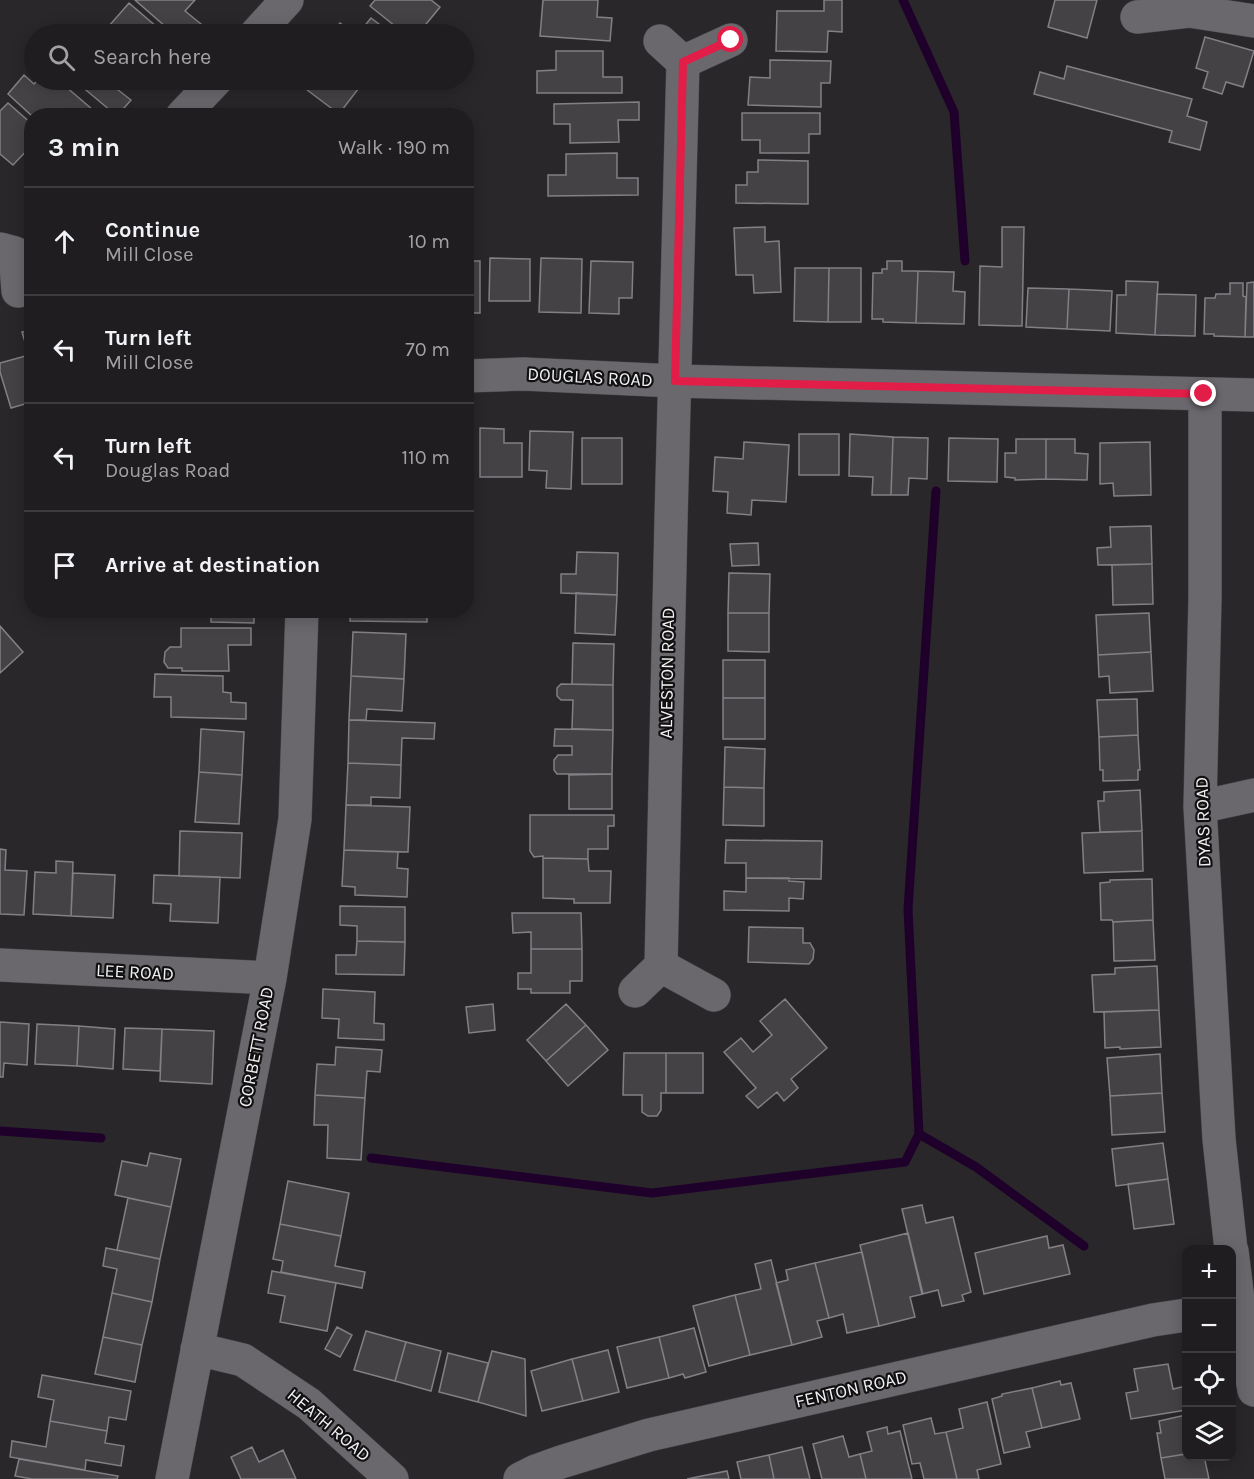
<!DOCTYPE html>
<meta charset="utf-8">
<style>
:root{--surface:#201d20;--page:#282629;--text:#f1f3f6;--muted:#a2a2a5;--line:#3d3b3e}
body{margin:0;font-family:Karla,sans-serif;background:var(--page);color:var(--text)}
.controls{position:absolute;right:18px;bottom:18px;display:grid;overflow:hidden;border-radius:12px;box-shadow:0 3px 15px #0003}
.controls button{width:54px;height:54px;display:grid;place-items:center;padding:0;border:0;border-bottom:2px solid var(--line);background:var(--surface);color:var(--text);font:30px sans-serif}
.stop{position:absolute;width:18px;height:18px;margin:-14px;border:4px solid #e11d48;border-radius:50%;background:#fff}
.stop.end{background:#e11d48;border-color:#fff;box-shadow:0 2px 6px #0008}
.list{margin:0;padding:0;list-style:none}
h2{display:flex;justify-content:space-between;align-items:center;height:78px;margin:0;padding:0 24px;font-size:26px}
h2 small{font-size:20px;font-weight:400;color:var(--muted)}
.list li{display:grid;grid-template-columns:39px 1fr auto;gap:18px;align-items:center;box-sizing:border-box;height:108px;padding:0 24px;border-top:2px solid var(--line)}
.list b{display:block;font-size:22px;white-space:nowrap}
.list p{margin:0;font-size:20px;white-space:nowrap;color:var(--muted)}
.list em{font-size:20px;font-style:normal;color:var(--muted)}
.icon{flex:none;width:33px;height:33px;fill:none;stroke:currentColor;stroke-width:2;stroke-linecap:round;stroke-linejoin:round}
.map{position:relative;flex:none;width:1254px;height:1479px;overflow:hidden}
.search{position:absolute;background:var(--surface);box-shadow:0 3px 15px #0003;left:24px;top:24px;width:450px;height:66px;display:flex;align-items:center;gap:15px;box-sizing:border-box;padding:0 21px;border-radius:33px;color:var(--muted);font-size:22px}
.panel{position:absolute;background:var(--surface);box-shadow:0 3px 15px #0003;left:24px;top:108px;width:450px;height:510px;border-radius:24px}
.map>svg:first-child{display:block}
</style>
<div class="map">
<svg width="1254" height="1479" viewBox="0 0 1254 1479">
<rect width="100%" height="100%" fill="#2a272b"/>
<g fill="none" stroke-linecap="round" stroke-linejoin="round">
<path stroke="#1f002b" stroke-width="9" d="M903,0l51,112 11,149
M936,491l-28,418 11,225 57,33 108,79
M0,1131l101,7
M371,1158l281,35 253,-31 14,-28"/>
</g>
<path fill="#454246" stroke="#838085" stroke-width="1.5" d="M135,0h60l-10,11 16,13 -10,10h-17z
M375,0h56l9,7 -22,27h-13l-35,-28z
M543,0h55l-1,17 15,1 -2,23 -70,-5z
M824,0h18v32l-14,-1 -1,21 -51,-1 1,-40h47z
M1055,0h42l-10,38 -39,-11z
M129,3l36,31h-63z
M371,18l21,16h-34z
M340,23l15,11h-24z
M1205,37l49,14 -11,36 -17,-5 -4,12 -19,-6 5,-16 -12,-4z
M556,51h47v26h19v16h-85v-22l19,-1z
M770,60l61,1 -1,22h-9v24l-73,-2 2,-28 20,1z
M1067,66l125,33 -5,17 20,6 -7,28 -31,-8 3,-11 -138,-37 6,-22 24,7z
M24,75l10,9 4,-4h20l42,36h-27l-2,-2 -2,2h-37l-24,-22z
M74,80h45l-6,6 18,14 -14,16z
M294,80h71l-26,34z
M639,102v18h-21l1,22 -49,1v-19h-16v-20z
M8,103l24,21v21l-19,20 -13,-11v-43z
M742,113h78v21h-11v19h-49v-13h-18z
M617,153v25h21v17l-90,1v-21h18v-21z
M758,160l50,1v43l-72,-1v-18h11v-13h11z
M765,227v15l14,-1 2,51 -27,1 -1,-18h-17l-2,-47z
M1002,227h22l-2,99 -43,-1 1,-59 22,1z
M490,258l40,1v42h-41z
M541,258l41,1 -1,54 -42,-1z
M466,261h14v52h-14z
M591,261l42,1 -1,36h-13v16l-30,-1z
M887,261h15v10h16l-2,52 -33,-1v-3h-11l1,-46h9v-4h5z
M795,268h34l-1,54 -34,-1z
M829,268h32v54h-33z
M918,271l36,1 -1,19 12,1 -1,32 -48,-1z
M1126,281l32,1 -3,53 -39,-2 1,-38h9z
M1254,282v55h-9l2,-54z
M1230,283h13v13l3,1 -1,40 -31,-1v-2h-10l1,-36h10l1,-4h14z
M1028,288l41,1 -2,40 -41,-2z
M1069,289l43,2 -2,40 -43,-2z
M1157,294l39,1 -1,41 -40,-1z
M32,330v72l-21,6 -11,-36v-9l29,-8 -7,-23z
M480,428l24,1v14h18v34h-42z
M466,431h6l-1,40h-5z
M530,431l43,1 -2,57 -25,-1 1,-17 -18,-1z
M799,434h40v41h-40z
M850,434l43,3 -2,58h-19l1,-18 -24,-1z
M893,437l35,1 -1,41 -18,-1 -1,17h-17z
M582,438h40v46h-40z
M949,438l49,1 -1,43 -49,-1z
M1016,439h30v40l-31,1v-2l-10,-1v-24h11z
M1046,439h29v14l13,1 -1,26 -41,-1z
M744,442l45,3 -3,57 -34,-2 -1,15 -24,-2 1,-21 -15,-1 2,-34 28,2z
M1150,442l1,53 -37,1 -1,-13 -13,1v-41z
M1151,526l1,38 -54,1 -1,-17 14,-1 -1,-20z
M758,543l1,22 -27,1 -2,-22z
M577,552l41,1 -1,42 -56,-2v-19h15z
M1152,564l1,40 -40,1 -1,-40z
M729,573l41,1 -1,39h-41z
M576,593l41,2 -2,40 -40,-2z
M211,610h43v13l-43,-1z
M351,610h76v12l-77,-1z
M728,613h41v39l-41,-1z
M1149,613l2,39 -53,3 -2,-40z
M0,626l23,26 -23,21z
M181,628h70v17h-23l1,26h-47v-3h-14l-4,-6 1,-10 5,-5h11z
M353,632l53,2 -2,45 -53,-3z
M573,643l41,1 -1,41 -41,-1z
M1151,652l2,39 -43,2 -1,-17 -10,1 -1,-22z
M723,660h42v38h-42z
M155,674l68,2v16l8,1v9l15,1v16l-75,-2v-20h-17z
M351,676l53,3 -2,32 -35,-2 -1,11h-17z
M561,684l52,1v45l-41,-1 1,-29h-12l-4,-4v-8z
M723,698h42v41h-42z
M1137,699l1,36 -39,2 -2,-37z
M349,720l86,3 -1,16 -32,-1 -1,27 -53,-2z
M201,729l43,3 -2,43 -43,-3z
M555,729l58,1 -1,44h-55l-3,-4v-10l4,-5h14v-9h-18z
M1138,735l2,35h-2v10l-35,1v-11h-3l-1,-33z
M725,747l40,2 -1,39 -40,-1z
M348,763l53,2 -1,33 -29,-1v8h-25z
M199,772l43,3 -3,49 -44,-2z
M612,774v35h-43v-34z
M724,787l40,1v38l-41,-1z
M1140,790l2,41 -42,1 -2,-31h6v-9z
M346,805l64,2 -2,45 -64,-2z
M530,815h84v11h-6v23h-20v10l-45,-1v-2l-9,1 -4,-6z
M180,831l62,2 -2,45 -61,-2z
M1142,831l1,40 -59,2 -2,-40z
M726,840l96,1 -1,38 -75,-1v-15h-21z
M0,849l6,1 -1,20 22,1 -3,44 -24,-1z
M344,850l54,2 -1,16 11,1 -1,28 -52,-2v-8l-13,-1z
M543,858l45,1 1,12h22l-1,32h-36v-4l-31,-1z
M56,861l17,1 -2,54 -38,-2 2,-42 21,1z
M73,873l42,2 -2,43 -42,-2z
M154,875l66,2 -2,46 -48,-2 1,-17 -18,-1z
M746,878h43v3l15,1 -1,17 -14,-1v13l-65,-1v-19l22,1z
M1152,879l1,41 -40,2 -1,-2h-11l-1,-37 10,-1v-2z
M340,906l65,1v35l-48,-1v-15l-17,-1z
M512,913h69l1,36h-51v-17l-18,1z
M1153,920l2,40 -41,1 -1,-39z
M749,927l54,1v15h7l4,7 -1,9 -4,5 -61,-2z
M357,941l48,1 -1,33 -68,-1v-19h20z
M531,949h51v32h-12v12h-39v-4h-13v-16h13z
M1157,966l2,44 -65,2 -2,-37 23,-1v-6z
M323,989l52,3 -1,31 10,1v16l-46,-2 1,-19 -17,-1z
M785,999l42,49 -36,31 7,9 -14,13 -7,-9 -19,16 -12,-12 10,-8 -32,-36 17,-14 12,14 19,-17 -12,-14z
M493,1004l2,26 -26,3 -3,-26z
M566,1004l20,21 -40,36 -19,-21z
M1159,1010l2,37 -41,2v-2l-15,1 -1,-36z
M0,1022l29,2 -2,41 -23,-2 -1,14h-3z
M37,1024l42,2 -2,40 -42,-2z
M586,1025l22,25 -40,36 -22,-25z
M79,1026l36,3 -2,40 -36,-3z
M125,1028l37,1 -2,42 -37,-2z
M162,1029l52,2 -2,53 -52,-3z
M336,1047l46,3 -2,22 -13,-1 -2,27 -50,-3 2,-31 18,1z
M624,1053h42v40h-5v17l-4,6h-9l-6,-4v-17h-19z
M666,1053h37v40h-37z
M1160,1054l2,39 -52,3 -3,-38z
M1162,1093l3,39 -53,3 -2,-39z
M315,1095l50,3 -4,62 -34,-2 1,-33h-14z
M1163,1143l5,36 -52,7 -4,-37z
M150,1153l31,6 -10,48 -56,-12 7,-34 25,5z
M1168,1179l6,45 -40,5 -6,-45z
M288,1181l61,12 -8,43 -61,-12z
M128,1198l43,9 -11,52 -43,-9z
M922,1205l4,18 27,-6 18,75 -9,3 2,6 -22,5 -4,-16 -16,4 -20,-85z
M280,1224l61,12 -6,30 30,6 -3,16 -81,-16 2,-11 -10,-2z
M908,1233l15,61 -13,3 5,20 -36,9 -19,-81z
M1047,1236l2,12 14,-3 7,29 -86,20 -9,-41z
M106,1248l54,11 -8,43 -40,-9 5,-24 -14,-3z
M862,1252l17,74 -32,7 -4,-19 -14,4 -14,-55z
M771,1260l21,85 -42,10 -15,-60 26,-6 -6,-25z
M815,1263l14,55 -12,3 5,16 -30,8 -16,-62 12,-3 -2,-10z
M272,1271l64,12 -9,48 -47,-9 5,-26 -17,-3z
M112,1293l40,9 -10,43 -39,-8z
M735,1295l15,60 -41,11 -16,-60z
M337,1327l15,8 -12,22 -15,-8z
M694,1328l12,44 -21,6 -2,-4 -14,4 -10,-41z
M366,1331l40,11 -11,39 -41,-11z
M103,1337l39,8 -7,37 -40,-8z
M659,1337l10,41 -42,10 -10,-41z
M406,1342l35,9 -10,40 -36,-10z
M608,1350l11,42 -36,9 -11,-42z
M492,1351l33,8 1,57 -48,-14z
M448,1353l40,10 -10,39 -39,-10z
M572,1359l11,42 -41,10 -11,-40z
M1168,1364l5,25 13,-3v24l-55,9 -5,-26 12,-2 -4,-22z
M42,1375l89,16 -5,29 -17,-3 -2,14 -57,-10 4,-21 -16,-3z
M1060,1381l1,4 10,-2 9,36 -38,9 -10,-40z
M1032,1388l10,40 -16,4 4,15 -26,6 -12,-54 10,-3v-2z
M987,1402l14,62 -24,6 2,9h-22l-11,-47 17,-4 -4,-19z
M1186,1415v39l-25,4 -4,-25h4l-2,-12z
M931,1418l4,16 11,-2 11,47h-33l-4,-16 -8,1 -9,-39z
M50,1421l57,10 -2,12 19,3 -3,20 -35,-6 -1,10 -75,-13 2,-16 34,6z
M887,1427l1,7 12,-3 12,48h-46l-6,-25 12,-3 -5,-19z
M843,1436l6,21 11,-3 6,25h-44l-9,-35z
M252,1447l7,15 24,-12 13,29h-55l-10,-22z
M802,1447l8,32h-36l-5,-24z
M1186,1454v2h18l5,23h-44l-4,-21z
M769,1455l5,24h-33l-4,-17z
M19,1459l99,17 -1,3h-85l-17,-3z
M727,1471l2,8h-42z"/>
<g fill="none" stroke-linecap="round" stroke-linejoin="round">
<g stroke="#49464a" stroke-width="34">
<path id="minor" d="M1137,17l52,-6 65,10
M256,34l31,-34
M660,41l23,21 48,-22
M182,116l34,-36
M0,249l15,4 3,38
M466,376l57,-2 152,7 579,14
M1205,394v204l-5,209 19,332 12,111
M1200,807l54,-12
M0,965l270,13
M661,966l10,-446 12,-458
M635,991l26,-25 53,29
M1232,1251l7,57 15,82
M197,1349l46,11 66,44 83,75
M172,1479l98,-501 25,-159 7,-209
M520,1479l16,-8 25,-9 88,-27 504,-115 33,-5"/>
</g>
<use href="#minor" stroke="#6b686d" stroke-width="33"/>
</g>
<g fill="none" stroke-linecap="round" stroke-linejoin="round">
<path stroke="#e11d48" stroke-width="8" d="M731,40l-48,22 -8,319 529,13"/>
</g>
<g text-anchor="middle" stroke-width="4.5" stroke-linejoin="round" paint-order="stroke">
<g font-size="18" fill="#f2f0f3" stroke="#121112">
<text transform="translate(590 377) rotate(3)" y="6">DOUGLAS ROAD</text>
<text transform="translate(667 673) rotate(-89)" y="6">ALVESTON ROAD</text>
<text transform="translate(1203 822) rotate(-92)" y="6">DYAS ROAD</text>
<text transform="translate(135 972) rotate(3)" y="6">LEE ROAD</text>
<text transform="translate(256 1047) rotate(-79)" y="6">CORBETT ROAD</text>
<text transform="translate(851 1389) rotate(-13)" y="6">FENTON ROAD</text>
<text transform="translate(329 1425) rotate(40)" y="6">HEATH ROAD</text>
</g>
</g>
</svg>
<div class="controls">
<button>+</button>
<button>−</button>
<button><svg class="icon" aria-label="locate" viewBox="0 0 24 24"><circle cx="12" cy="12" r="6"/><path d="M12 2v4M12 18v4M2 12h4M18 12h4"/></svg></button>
<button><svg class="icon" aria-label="layers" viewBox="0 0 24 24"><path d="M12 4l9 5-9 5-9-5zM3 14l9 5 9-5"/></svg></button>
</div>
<div class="stop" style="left:731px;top:40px"></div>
<div class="stop end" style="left:1204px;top:394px"></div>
<div class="search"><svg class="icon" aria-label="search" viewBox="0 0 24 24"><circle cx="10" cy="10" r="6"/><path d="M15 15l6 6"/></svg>Search here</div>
<section class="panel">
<h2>3 min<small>Walk · 190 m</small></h2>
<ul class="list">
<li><svg class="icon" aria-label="ahead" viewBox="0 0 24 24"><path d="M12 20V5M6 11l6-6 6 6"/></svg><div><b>Continue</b><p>Mill Close</p></div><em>10 m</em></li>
<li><svg class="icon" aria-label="left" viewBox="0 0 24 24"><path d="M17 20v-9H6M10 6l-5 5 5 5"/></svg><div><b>Turn left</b><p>Mill Close</p></div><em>70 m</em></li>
<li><svg class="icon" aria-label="left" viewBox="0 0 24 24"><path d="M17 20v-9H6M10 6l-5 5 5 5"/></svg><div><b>Turn left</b><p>Douglas Road</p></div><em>110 m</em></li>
<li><svg class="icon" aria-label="arrive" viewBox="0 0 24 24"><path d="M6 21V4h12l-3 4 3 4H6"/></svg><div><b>Arrive at destination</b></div></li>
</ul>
</section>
</div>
